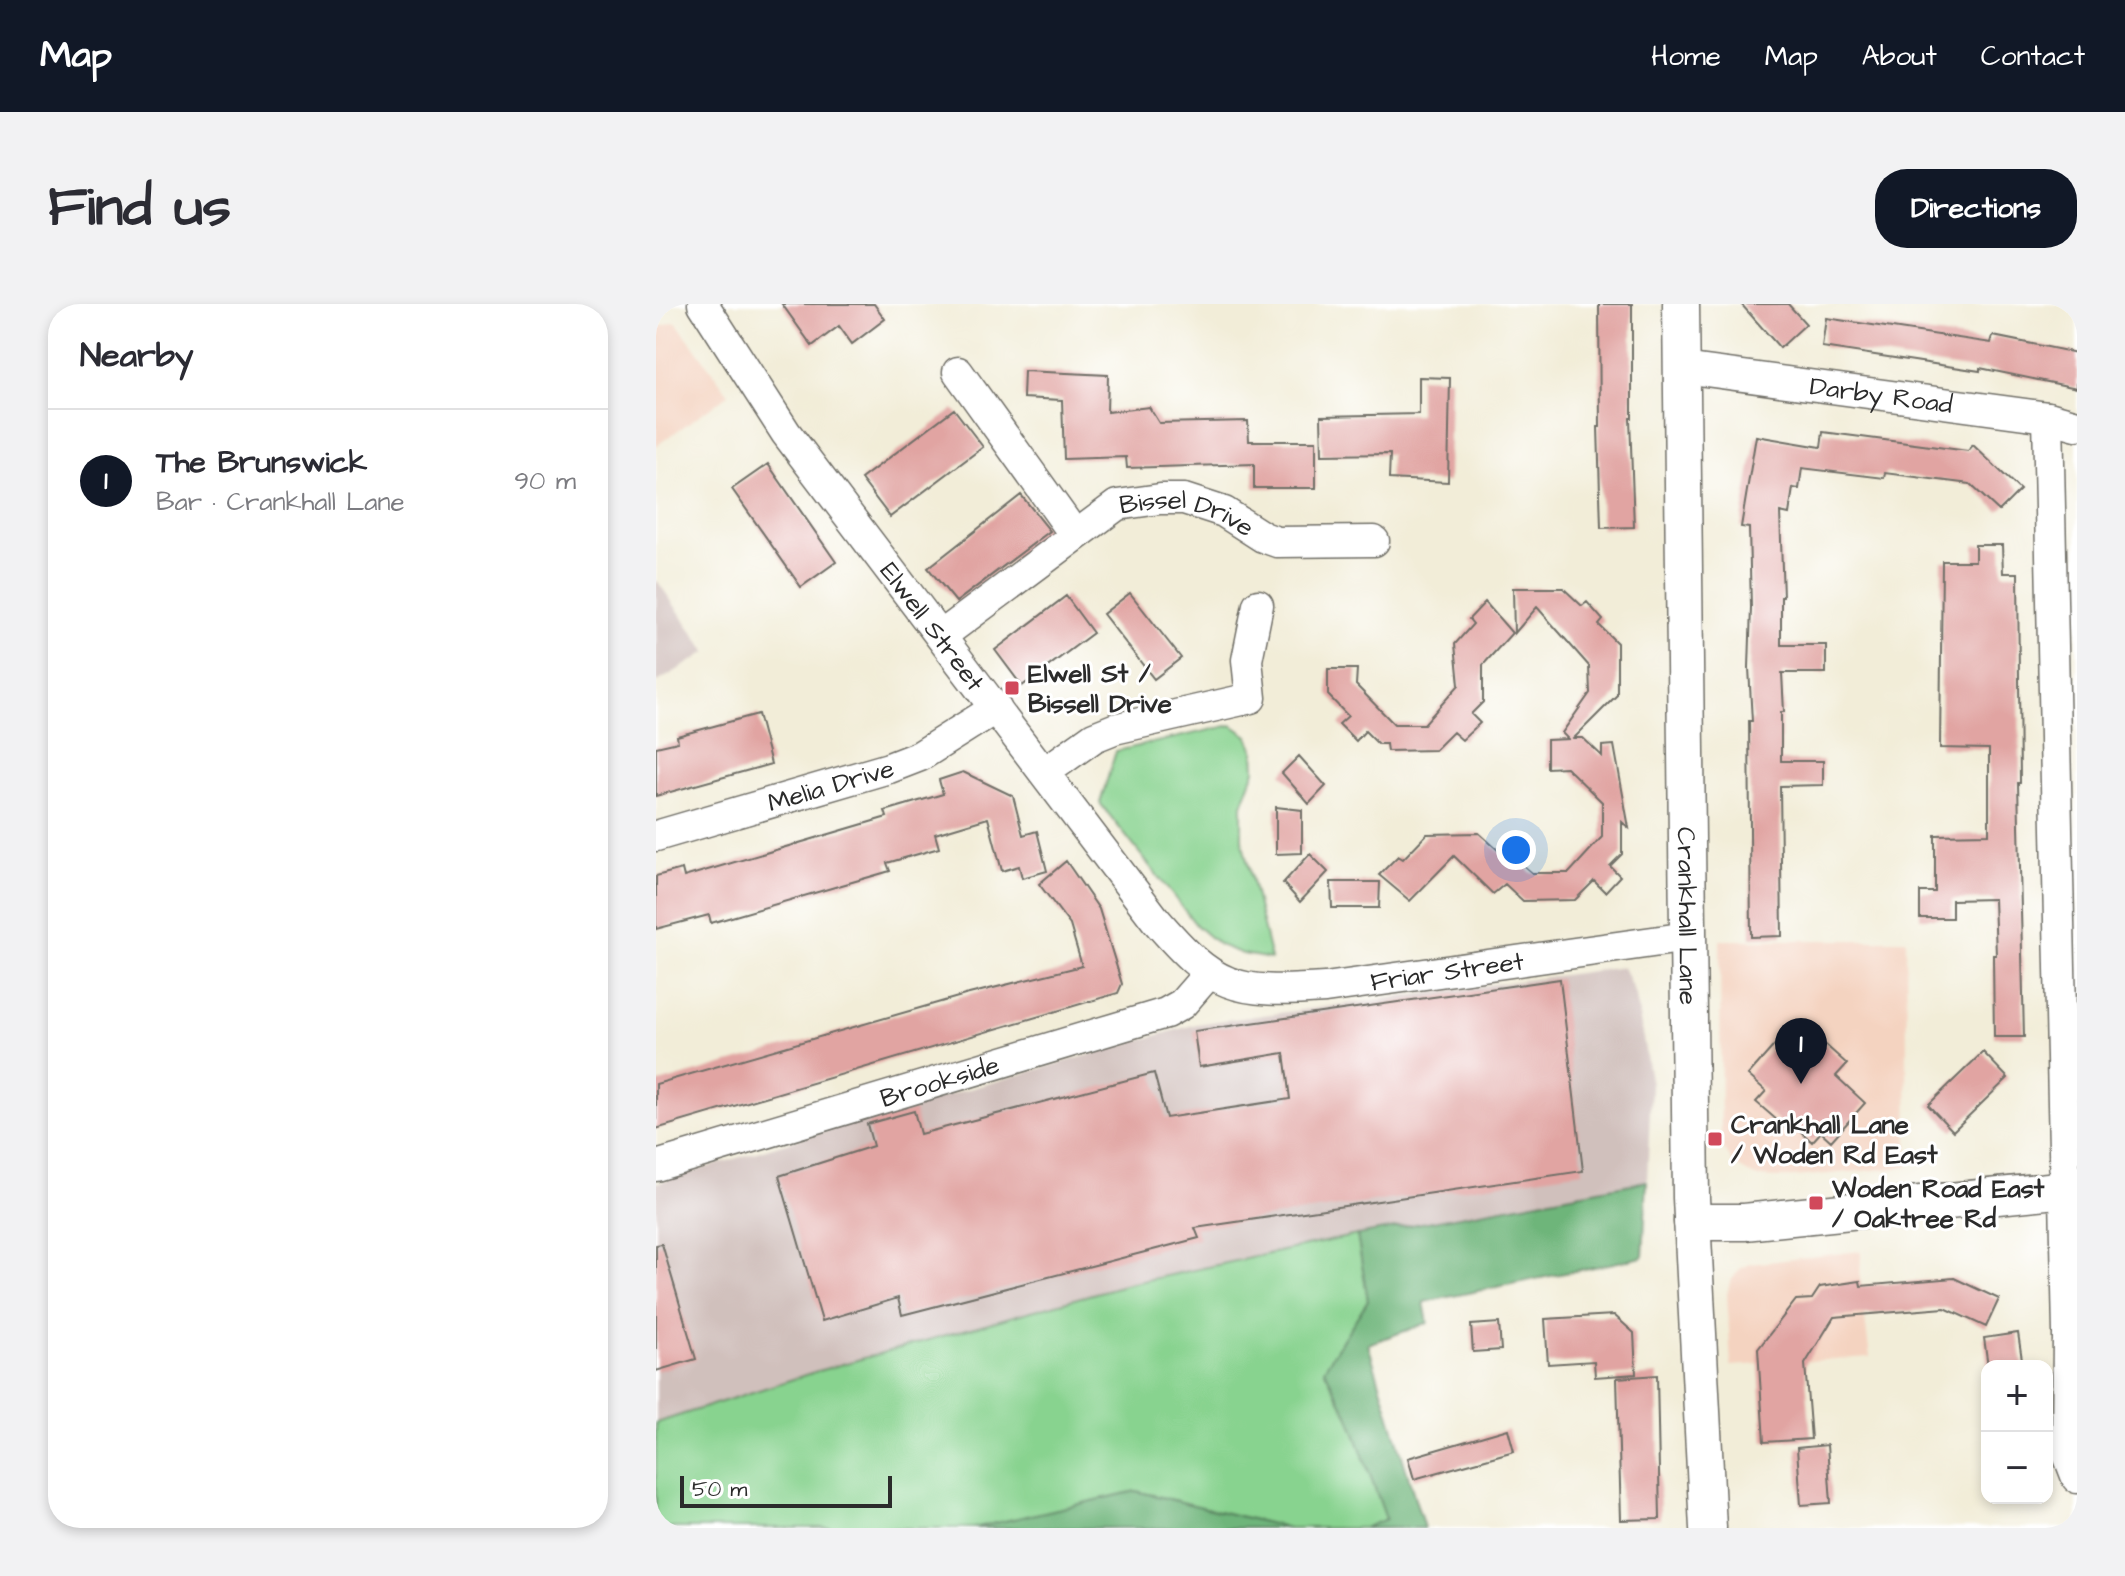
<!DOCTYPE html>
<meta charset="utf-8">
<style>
:root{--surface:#fff;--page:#f2f2f3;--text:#2b2b33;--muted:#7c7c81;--line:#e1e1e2;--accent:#111827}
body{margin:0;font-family:"Architects Daughter",sans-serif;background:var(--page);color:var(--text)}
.controls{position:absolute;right:24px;bottom:24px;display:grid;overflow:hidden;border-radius:16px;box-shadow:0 4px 12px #0003}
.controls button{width:72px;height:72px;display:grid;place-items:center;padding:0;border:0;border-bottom:2px solid var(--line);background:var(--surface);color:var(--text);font:40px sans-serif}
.scale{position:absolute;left:24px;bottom:20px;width:212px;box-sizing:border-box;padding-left:8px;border:4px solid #2b2b2b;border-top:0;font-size:22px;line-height:28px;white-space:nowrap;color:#2b2b2b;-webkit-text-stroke:6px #fff;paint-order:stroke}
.you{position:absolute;left:860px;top:546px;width:28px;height:28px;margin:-20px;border:6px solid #fff;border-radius:50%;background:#1a73e8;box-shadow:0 0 0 12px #1a73e833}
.badge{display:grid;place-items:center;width:52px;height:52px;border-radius:50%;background:var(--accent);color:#fff;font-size:26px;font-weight:700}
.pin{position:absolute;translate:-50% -66px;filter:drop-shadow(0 2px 4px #0008)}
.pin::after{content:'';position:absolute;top:42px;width:28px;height:24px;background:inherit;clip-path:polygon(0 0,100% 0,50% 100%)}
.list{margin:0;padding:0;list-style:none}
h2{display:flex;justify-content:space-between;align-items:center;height:104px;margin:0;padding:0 32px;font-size:34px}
h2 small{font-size:26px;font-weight:400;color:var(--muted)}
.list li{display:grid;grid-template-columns:52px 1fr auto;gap:24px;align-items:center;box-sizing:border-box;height:144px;padding:0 32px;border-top:2px solid var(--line)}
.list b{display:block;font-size:30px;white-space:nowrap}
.list p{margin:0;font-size:26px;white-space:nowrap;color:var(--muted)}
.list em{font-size:26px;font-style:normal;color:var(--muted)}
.map{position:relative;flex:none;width:1421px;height:1224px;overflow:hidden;border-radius:32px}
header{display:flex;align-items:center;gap:48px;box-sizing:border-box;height:112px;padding:0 40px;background:var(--accent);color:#fff}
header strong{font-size:38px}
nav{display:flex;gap:44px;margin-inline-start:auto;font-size:28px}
.intro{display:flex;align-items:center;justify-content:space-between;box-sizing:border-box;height:192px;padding:0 48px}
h1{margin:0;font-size:56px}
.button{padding:20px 36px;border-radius:32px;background:var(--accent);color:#fff;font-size:28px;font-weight:700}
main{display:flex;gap:48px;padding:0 48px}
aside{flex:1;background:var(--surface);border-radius:32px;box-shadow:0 4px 12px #0003}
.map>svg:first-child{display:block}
</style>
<header>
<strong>Map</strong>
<nav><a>Home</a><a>Map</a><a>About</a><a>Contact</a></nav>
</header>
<div class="intro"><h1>Find us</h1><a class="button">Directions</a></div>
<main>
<aside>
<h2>Nearby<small></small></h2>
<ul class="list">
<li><span class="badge">1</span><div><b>The Brunswick</b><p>Bar · Crankhall Lane</p></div><em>90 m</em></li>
</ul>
</aside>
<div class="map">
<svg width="1421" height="1224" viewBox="0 0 1421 1224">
<rect width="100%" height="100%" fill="#fff"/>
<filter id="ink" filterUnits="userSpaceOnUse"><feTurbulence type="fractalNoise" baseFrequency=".0125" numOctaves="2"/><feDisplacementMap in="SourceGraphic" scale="16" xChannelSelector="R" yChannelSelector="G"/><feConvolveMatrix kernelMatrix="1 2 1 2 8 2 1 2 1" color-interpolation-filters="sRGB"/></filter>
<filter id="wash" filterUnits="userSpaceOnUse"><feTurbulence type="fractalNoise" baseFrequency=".006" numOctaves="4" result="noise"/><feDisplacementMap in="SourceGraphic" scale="32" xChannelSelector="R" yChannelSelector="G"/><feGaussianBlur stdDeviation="1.8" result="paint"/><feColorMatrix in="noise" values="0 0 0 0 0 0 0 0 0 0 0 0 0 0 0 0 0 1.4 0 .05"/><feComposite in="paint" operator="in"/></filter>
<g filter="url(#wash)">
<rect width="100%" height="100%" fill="#f2edd8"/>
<path fill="#f4d3c0" d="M20,18l53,72 -73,52v-118z
M1064,636h186l2,227 -127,11 -26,-1 -20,-12 -14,-20z
M1205,947l-1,30 10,76 -139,9 -4,-72 3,-12 10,-13 10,-5z"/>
<path fill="#d0c0bc" d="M0,275l51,73 -51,31z
M967,663l13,30 15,88 -4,96 -290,54 -233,50 -306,86 -162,52v-240l198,-61 343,-98z"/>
<path fill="#88d38f" stroke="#5a7f5d" stroke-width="2" d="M576,421l16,11 6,14 1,20 -13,35v35l29,119 -28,-5 -24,-9 -22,-19 -97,-123 16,-52z
M701,931l11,65 -44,69 25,48 38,103 -23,8h-76l-152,-37 -162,37h-318v-105l162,-52 306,-86z"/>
<path fill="#6eb57a" stroke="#4c7052" stroke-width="2" d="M991,877l-4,76 -219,45 4,21 -60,21 56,184h-60l22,-9 -37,-102 -25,-48 44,-69 -11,-65z
M480,1187l152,37h-314z"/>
<g id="blocks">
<path fill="#e1a4a2" d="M126,0h92l11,15 -33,25 -13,-18 -27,20z
M943,0h33v114h-2l4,109 -33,1 -3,-101h2z
M1085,0h47l18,20 -26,24z
M1170,14l165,25 2,-7 84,17v35l-97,-20v3l-158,-24z
M368,67l84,4 -1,37 42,-5 10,16 89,-2 1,20h67v47h-62v-24l-127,4 -1,-11 -62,2 -2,-59 -39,-2z
M763,73l31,1 -2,104 -59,-3 1,-25 -68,1 -1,-39 98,-2z
M298,105l29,38 -93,70 -29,-38z
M1167,128l145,19 5,-6 47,45 -21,21 -29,-27 -85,-11 -1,5 -82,-10 -3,21 -6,-1 -4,26 -9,-2 3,85h-2v48h45v28h-44l2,39h-3v49h42v24l-43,1 2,150 -31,1 -2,-216h3l-3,-53 2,-61 -2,-79 -8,-1 15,-91 65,11z
M112,160l68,98 -35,25 -69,-98z
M365,191l29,36 -94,71 -28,-34z
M1319,241h27l1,28h15l2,210h-2l6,254h-30l-1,-82h3l-2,-56 -42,1v18h-32v-26h15v-57l54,-1v-85l-49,-1 2,-187h33z
M857,284h50l19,18 5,-4 16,18 -4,5 18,18v52l-43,43h9l19,18v-10l12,-1 15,83 -7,-6v32l-12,12 10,10 -15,16 -11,-11 -19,19 -52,1 -18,-17 -12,10 -39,-38 -44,45 -31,-26 19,-19 5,3 24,-25 52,-1 21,19 4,-3 28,24h37l33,-36v-35l-36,-35 -19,1v-28l21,-1 -6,-6 28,-40 -1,-27 -52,-59 -23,27z
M474,289l51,65 -27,21 -51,-65z
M410,292l27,37 -71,53 -27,-36z
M829,298l27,31 -29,32v37l-12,12 9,9 -18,17 -9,-8 -18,18 -48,1 -1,-7h-8l-13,-13 -9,10 -17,-17 9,-8 -20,-21v-26h29l-1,16 38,39h30l35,-39 -4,-41 18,-20 -4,-5z
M102,410l13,50 -115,32v-49l22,-5 -1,-6z
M643,452l27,30 -17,18 -27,-31z
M307,468l50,24 10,39 14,-4 10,40 -25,7 -3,-12 -17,5 -14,-53 -53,16 4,14 -52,15 3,8 -179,52 -2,-8 -53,14v-53l26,-7 2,8 203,-60 -2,-6 58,-17 -4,-14z
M620,503l26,3v43l-26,1z
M654,550l18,18 -28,30 -17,-19z
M410,557l33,48 23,75 -4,9 -462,136v-45l309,-89 117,-29 -12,-41 -31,-41z
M675,578h49l-1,26h-47z
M904,675l23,192 -388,57 4,10 -297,77 -4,-17 -76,23 -43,-145 94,-30 -6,-22 47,-13 6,23 234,-61 12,45 124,-19 -6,-46 -85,14 -5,-36z
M1123,736l23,20 18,-20 27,24 -11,12 29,27 -34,38 -10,-9 -9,10 -14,-13 -5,5 -37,-32 10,-11 -18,-16z
M1327,748l25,26 -55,53 -25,-26z
M6,940l34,115 -40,12v-126z
M1298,974l45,21 -13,28 -41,-19 -111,9 -29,47 6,75 -47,3 -6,-93 38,-49 16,-1 8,-12 40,-6 1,5z
M958,1011l20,18 2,41 -41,3 -1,-16 -46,3 -3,-45z
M843,1019l2,27 -28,2 -2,-27z
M1362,1029l5,33h-35l-4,-28z
M1001,1071l3,144 -39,1 -4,-142z
M852,1125l6,22 -100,28 -6,-21z
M1171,1141l4,58 -30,2 -4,-57z"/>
</g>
</g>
<g filter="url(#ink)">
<use href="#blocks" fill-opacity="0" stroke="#716f68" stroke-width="2"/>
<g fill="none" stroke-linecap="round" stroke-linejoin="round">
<g stroke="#716f68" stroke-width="33">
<g id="minor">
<path id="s1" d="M47,0l83,129 369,486c60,70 79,75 170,69l363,-51"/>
<path id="s2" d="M1027,64l365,49 29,8"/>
<path d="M302,68l117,163"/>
<path d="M1392,113l20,916 -1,119 10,26"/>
<path id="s3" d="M285,332l176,-131 43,-6h24l40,13 39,25 14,5 97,-1"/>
<path d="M389,468l49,-35 20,-8 137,-31 -4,-38 11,-55"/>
<path id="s4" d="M0,532l233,-68 31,-12 76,-48"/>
<path id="s5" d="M0,862l510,-153 16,-9 27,-31"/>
</g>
</g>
<g stroke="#716f68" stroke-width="39">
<g id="tertiary">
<path id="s6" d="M1025,0l10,894 17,330"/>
<path d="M1036,918h52l333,-34"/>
</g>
</g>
<use href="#minor" stroke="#fff" stroke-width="30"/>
<use href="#tertiary" stroke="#fff" stroke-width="36"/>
</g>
</g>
<g fill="#d1495b" stroke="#fff" stroke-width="3">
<rect x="348" y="376" width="16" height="16" rx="4"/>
<rect x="1051" y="827" width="16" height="16" rx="4"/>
<rect x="1152" y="891" width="16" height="16" rx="4"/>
</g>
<g text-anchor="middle" stroke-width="6" stroke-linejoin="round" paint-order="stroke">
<g font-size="26" fill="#2b2b2b" stroke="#fff">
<text dy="9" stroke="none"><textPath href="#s2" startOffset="200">Darby Road</textPath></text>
<text dy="9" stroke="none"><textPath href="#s3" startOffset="292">Bissel Drive</textPath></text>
<text dy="9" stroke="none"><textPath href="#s1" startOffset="396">Elwell Street</textPath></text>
<text dy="9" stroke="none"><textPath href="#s4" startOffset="182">Melia Drive</textPath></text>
<text dy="9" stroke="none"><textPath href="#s6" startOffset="612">Crankhall Lane</textPath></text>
<text dy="9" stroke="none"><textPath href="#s1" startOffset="1082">Friar Street</textPath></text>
<text dy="9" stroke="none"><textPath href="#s5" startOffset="296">Brookside</textPath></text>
</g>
<g font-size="26" font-weight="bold" fill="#2b2b2b" stroke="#fff" text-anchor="start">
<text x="372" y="378">Elwell St /<tspan x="372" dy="30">Bissell Drive</tspan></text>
<text x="1075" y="829">Crankhall Lane<tspan x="1075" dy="30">/ Woden Rd East</tspan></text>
<text x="1176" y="893">Woden Road East<tspan x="1176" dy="30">/ Oaktree Rd</tspan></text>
</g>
</g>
</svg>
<div class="controls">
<button>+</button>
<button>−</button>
</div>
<div class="scale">50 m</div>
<div class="you"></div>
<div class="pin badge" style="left:1145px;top:780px">1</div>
</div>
</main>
